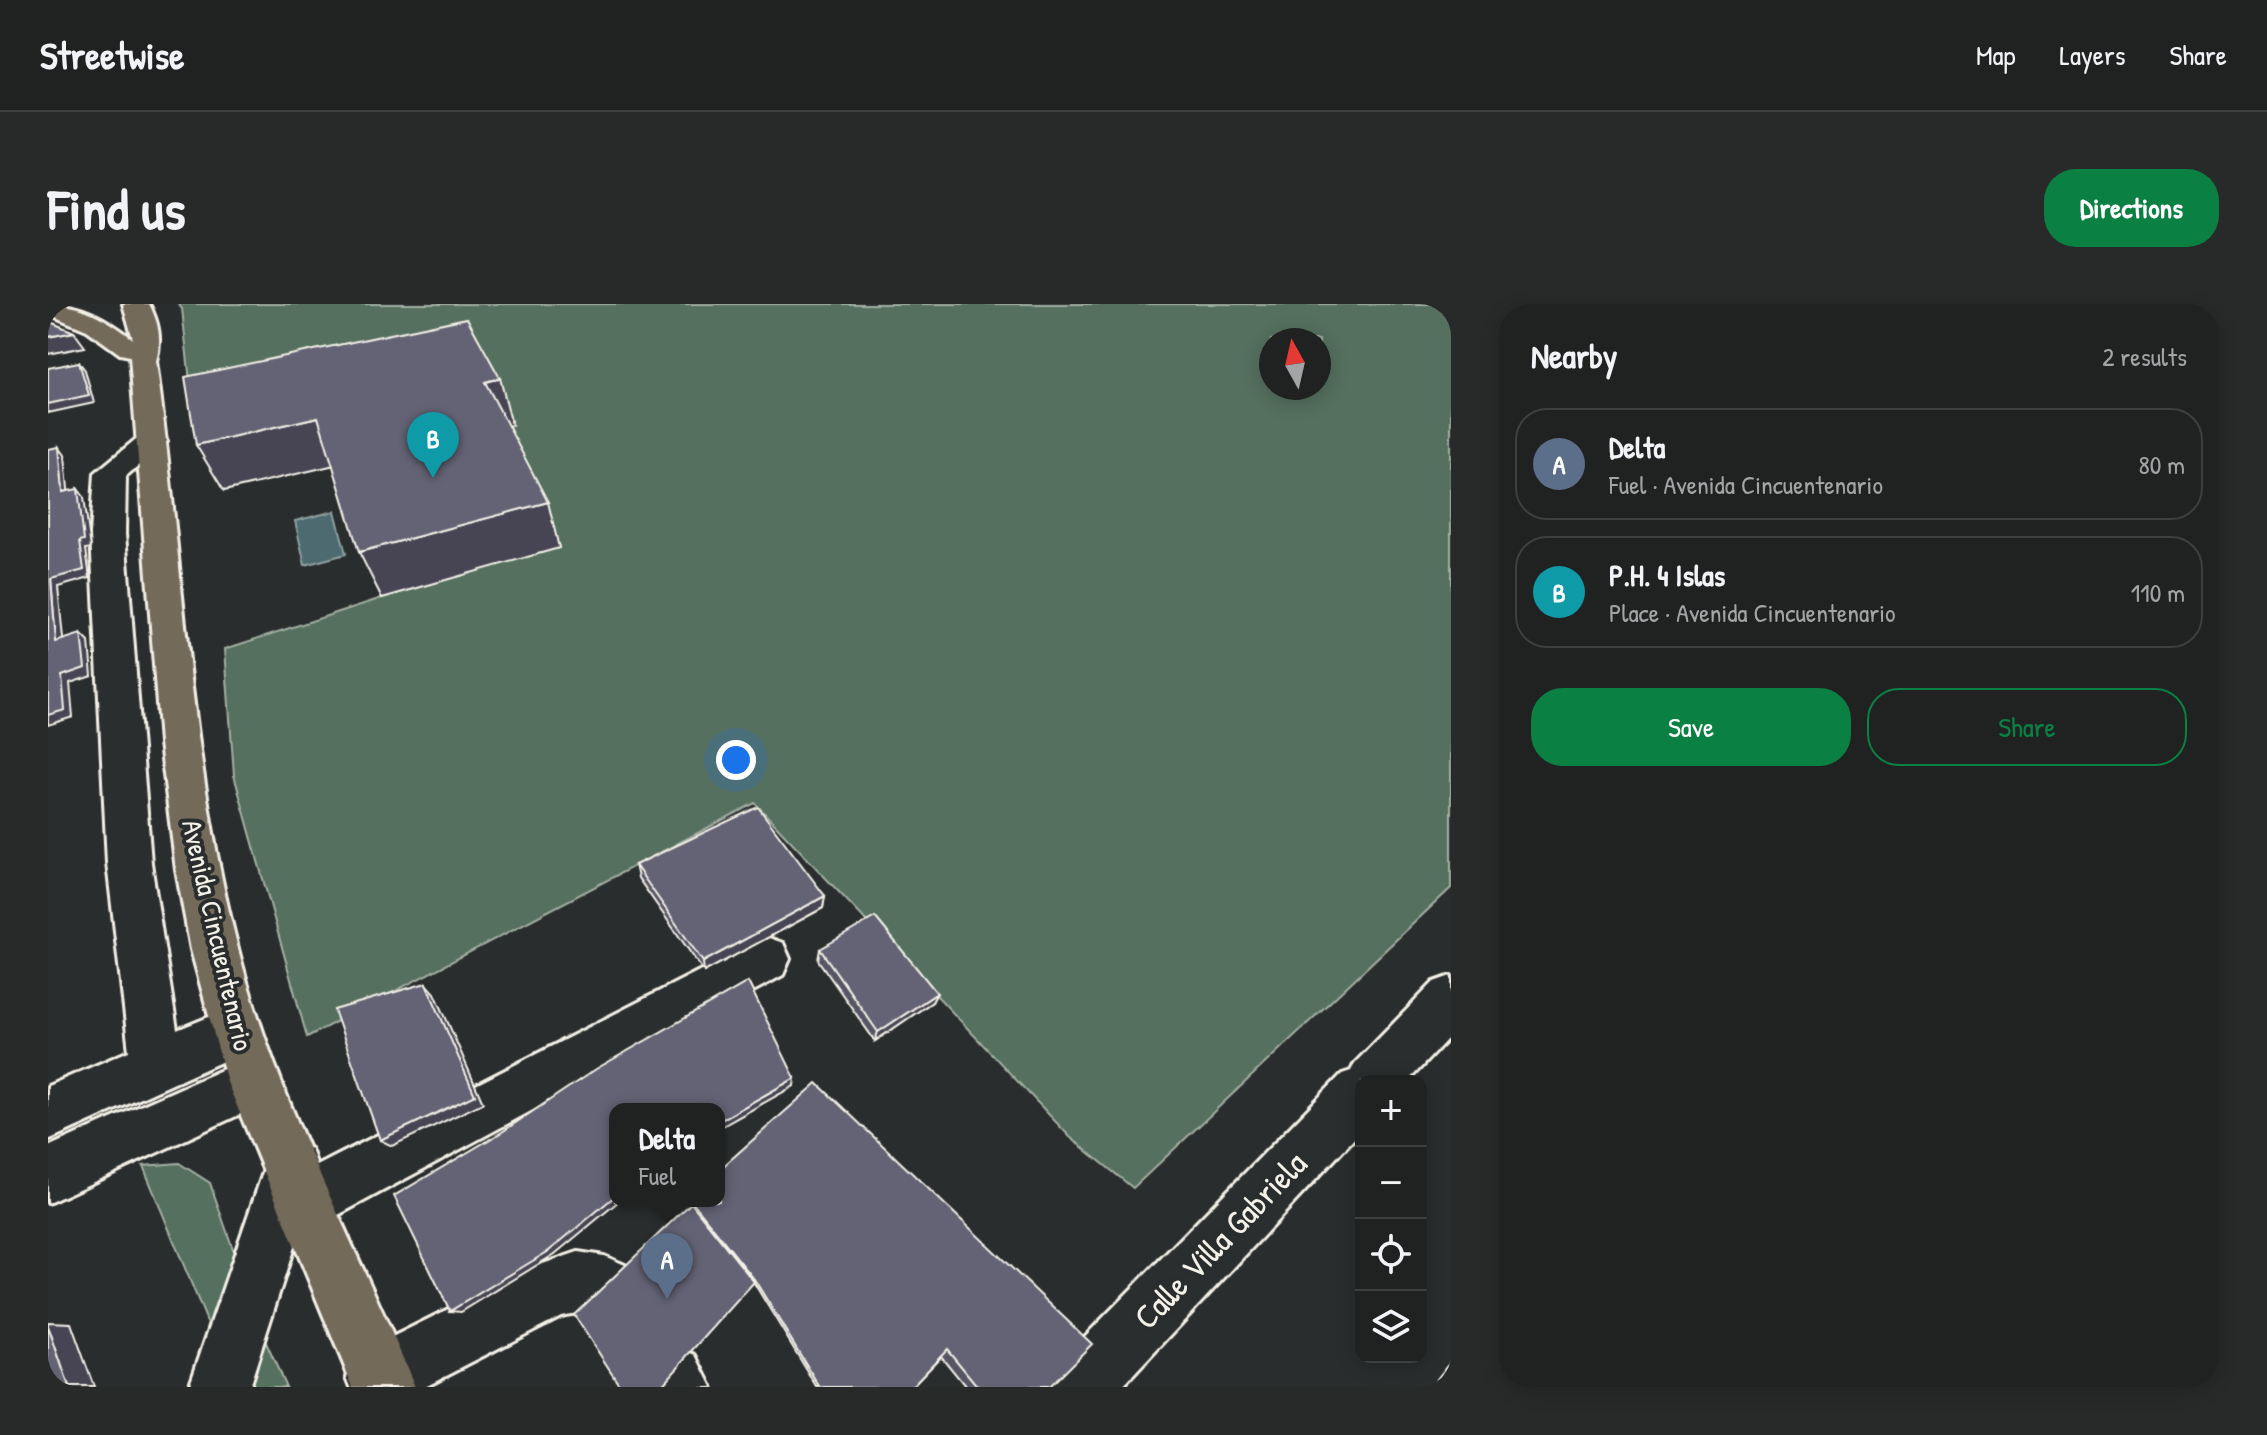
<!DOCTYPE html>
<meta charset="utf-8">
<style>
:root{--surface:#202222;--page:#282a2a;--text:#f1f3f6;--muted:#a2a4a5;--line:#3d3f40;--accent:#0b8043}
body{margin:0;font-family:"Patrick Hand",sans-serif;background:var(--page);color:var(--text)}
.controls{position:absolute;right:24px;bottom:24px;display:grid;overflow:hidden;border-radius:16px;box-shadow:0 4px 20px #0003}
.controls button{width:72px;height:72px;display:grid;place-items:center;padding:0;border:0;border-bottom:2px solid var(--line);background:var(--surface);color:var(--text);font:40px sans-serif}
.compass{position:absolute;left:1211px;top:24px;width:72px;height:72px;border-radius:50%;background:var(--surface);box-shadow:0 4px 20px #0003;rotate:352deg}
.you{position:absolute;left:688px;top:456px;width:28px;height:28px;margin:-20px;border:6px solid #fff;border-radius:50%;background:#1a73e8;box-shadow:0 0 0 12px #1a73e833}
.badge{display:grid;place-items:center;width:52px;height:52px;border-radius:50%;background:var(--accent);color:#fff;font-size:26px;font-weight:700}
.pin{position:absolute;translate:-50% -66px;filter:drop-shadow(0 2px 4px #0008)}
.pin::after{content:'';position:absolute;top:42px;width:28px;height:24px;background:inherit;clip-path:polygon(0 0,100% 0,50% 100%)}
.popup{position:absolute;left:561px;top:799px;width:116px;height:104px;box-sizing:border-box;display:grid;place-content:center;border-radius:16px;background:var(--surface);filter:drop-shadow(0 2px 6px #0005);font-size:26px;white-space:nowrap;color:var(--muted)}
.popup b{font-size:30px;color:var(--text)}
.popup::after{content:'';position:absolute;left:50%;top:100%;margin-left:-16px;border:16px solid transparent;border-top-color:var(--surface)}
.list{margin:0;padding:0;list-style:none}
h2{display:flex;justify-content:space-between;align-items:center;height:104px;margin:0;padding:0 32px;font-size:34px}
h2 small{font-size:26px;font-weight:400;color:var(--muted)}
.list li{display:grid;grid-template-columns:52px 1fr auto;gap:24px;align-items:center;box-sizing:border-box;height:112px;margin:0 16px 16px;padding:0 16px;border:2px solid var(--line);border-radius:32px}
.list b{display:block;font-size:30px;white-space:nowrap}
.list p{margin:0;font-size:26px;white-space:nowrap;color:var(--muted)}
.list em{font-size:26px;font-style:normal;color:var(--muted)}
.actions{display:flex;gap:16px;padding:24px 32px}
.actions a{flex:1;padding:18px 0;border:2px solid var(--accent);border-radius:32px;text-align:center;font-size:28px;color:var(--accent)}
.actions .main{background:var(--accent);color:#fff}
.icon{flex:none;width:44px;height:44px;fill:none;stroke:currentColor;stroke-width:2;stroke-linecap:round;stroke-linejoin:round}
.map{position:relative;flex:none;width:1403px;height:1083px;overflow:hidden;border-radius:32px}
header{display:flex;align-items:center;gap:48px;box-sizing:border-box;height:112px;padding:0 40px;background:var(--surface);border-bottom:2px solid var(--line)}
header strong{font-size:38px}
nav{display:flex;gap:44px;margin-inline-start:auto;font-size:28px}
.intro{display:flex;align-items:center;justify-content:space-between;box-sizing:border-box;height:192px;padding:0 48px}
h1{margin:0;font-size:56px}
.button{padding:20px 36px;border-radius:32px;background:var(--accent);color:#fff;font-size:28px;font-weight:700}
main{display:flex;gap:48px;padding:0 48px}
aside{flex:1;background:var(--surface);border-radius:32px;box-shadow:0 4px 20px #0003}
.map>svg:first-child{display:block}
</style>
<header>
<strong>Streetwise</strong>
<nav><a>Map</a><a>Layers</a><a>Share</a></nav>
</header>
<div class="intro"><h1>Find us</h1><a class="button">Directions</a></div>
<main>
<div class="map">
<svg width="1403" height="1083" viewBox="0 0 1403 1083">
<rect width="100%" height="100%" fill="#2a2d2e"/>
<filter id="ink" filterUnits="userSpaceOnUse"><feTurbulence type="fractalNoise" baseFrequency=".0125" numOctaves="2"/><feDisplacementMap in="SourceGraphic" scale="16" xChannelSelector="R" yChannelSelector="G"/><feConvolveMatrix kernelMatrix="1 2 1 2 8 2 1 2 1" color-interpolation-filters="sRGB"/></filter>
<g filter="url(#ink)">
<path fill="#546f5e" stroke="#a4b0a3" stroke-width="2" fill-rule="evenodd" d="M130,0h1273v584l-318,300 -63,-51 -315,-334 -448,234 -73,-262 -9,-126 157,-51 177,-51 -61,-119 -303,-1 -13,-118zM1223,36h48v48h-48z
M131,859l31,20 24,69 -17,94 -74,-180z
M212,1025l26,58h-47z"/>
<path fill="#4d6b70" stroke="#90a1a0" stroke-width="2" d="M287,207l11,43 -41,11 -10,-44z"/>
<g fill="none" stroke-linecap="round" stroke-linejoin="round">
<g stroke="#f4f1e8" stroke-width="6">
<path id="minor" d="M104,128l11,3 4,6 -41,35 -1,58 26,329 26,167 59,-24 18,7 7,17 -7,17 -206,93v-54l81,-35 -22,-188 -16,-329 4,-61 46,-38z
M718,633l17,6 7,16 -7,16 -458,247 -20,8 -5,-2 -51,159h-60l82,-238 20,-8 20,8 6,17z
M1403,672v59l-43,46h-47v50l-239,256h-74l9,-22 285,-291 9,-3 4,-8 79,-81z
M205,752l18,8 8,18 -8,18 -223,103v-56z
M530,948l26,4 21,9 9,21 -9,21c-24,10 -40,3 -64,9l-138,71h-72l-4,-10 9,-22 175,-87z
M626,1042l22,9 16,32h-65l-4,-10 9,-22z"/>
</g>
<g stroke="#f4f1e8" stroke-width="6">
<path id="major" d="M0,0c34,0 59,15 85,35l-10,-35h26c10,19 13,36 7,57 28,205 33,417 90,617 41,143 113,273 169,409h-62l-126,-305 -36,-132 -15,-80 -16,-127 -30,-387 -10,-2 -33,-24 -39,-16z"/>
</g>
<use href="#minor" fill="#2a2d2e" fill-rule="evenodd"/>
<use href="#major" fill="#736b5a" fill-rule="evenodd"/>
</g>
<path fill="#565565" stroke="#f4f1e8" stroke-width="2" d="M587,561l190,31 -2,12 -119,64 -66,-94z
M772,645l112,53 -57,39 -57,-81z
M642,897h29l330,186h-83l-25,-31 -30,31h-94l-63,-104z
M1403,1057v26h-20z"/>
<path fill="#464552" stroke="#f4f1e8" stroke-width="2" d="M26,28l11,15 -37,7v-17z
M31,58l6,8 9,33 -46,10v-9z
M452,74l12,47 -14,3 -13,-46z
M270,113l21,47 -115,27 -28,-46z
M11,143l6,8 4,45 -6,-8z
M30,185l6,8 7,51 -5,1 4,29 -32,9 6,62 -8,-7 -5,-63 29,-38z
M500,198l11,46 -177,50 -23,-46z
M33,330l8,8 3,34 -22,7 3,34 -25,8v-10l14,-39z
M777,592l-2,12 -119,64 -1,-10z
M378,679l9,10 48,110 -91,43 -12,-6z
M889,689l-5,9 -57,39 3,-9z
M747,774l-1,8 -75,42v-7z
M567,892v5h4l-64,53 -94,58 -11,-1z
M0,1018l23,1 23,64h-25l-21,-61z"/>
<path fill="#646375" stroke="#f4f1e8" stroke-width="2" d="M419,14l33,60 -15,4 63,120 -189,50 -41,-135 -122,28 -11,-68z
M0,17l26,11 -26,5z
M31,58l10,33 -41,9v-36z
M11,143l4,45 15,-3 6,51 -4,1 4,29 -33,9 5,63 25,-8 4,34 -23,8 3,34 -17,5v-266z
M710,503l67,89 -122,66 -68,-97z
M827,613l62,76 -59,39 -58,-83z
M700,678l47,96 -76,43v-12h-104v87l-66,55 -99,60 -56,-115 108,-64 94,-63z
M378,679l49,112 -95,45 -46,-130z
M769,779l275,261 -43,43h-71l-31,-38 -36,38h-91l-66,-108 -62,-78h27v-31z
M643,899l63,79 -94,105h-39l-47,-72z
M0,1022l21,61h-21z"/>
</g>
<g text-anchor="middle" stroke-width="8" stroke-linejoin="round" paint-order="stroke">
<g font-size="28" fill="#f4f1e8" stroke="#2a2d2e">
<text transform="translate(170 631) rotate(77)" y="10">Avenida Cincuentenario</text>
</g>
<g font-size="34" fill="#f4f1e8" stroke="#2a2d2e">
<text transform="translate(1172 936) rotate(-46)" y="12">Calle Villa Gabriela</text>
</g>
</g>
</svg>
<div class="controls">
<button>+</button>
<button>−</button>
<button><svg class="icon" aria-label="locate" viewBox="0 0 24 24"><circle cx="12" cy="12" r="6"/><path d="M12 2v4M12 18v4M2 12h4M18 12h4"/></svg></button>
<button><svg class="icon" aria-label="layers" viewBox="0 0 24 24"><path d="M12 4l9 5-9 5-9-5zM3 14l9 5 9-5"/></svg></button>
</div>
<svg class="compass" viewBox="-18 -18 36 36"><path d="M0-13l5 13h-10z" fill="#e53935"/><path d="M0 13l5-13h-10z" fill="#a2a4a5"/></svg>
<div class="you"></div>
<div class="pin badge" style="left:619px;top:995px;background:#5c6f8a">A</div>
<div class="popup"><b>Delta</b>Fuel</div>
<div class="pin badge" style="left:385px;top:174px;background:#0f9aa8">B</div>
</div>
<aside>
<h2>Nearby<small>2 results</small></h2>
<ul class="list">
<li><span class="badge" style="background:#5c6f8a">A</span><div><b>Delta</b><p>Fuel · Avenida Cincuentenario</p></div><em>80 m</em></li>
<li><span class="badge" style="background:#0f9aa8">B</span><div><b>P.H. 4 Islas</b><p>Place · Avenida Cincuentenario</p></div><em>110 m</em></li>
</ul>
<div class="actions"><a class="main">Save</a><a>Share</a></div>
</aside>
</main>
